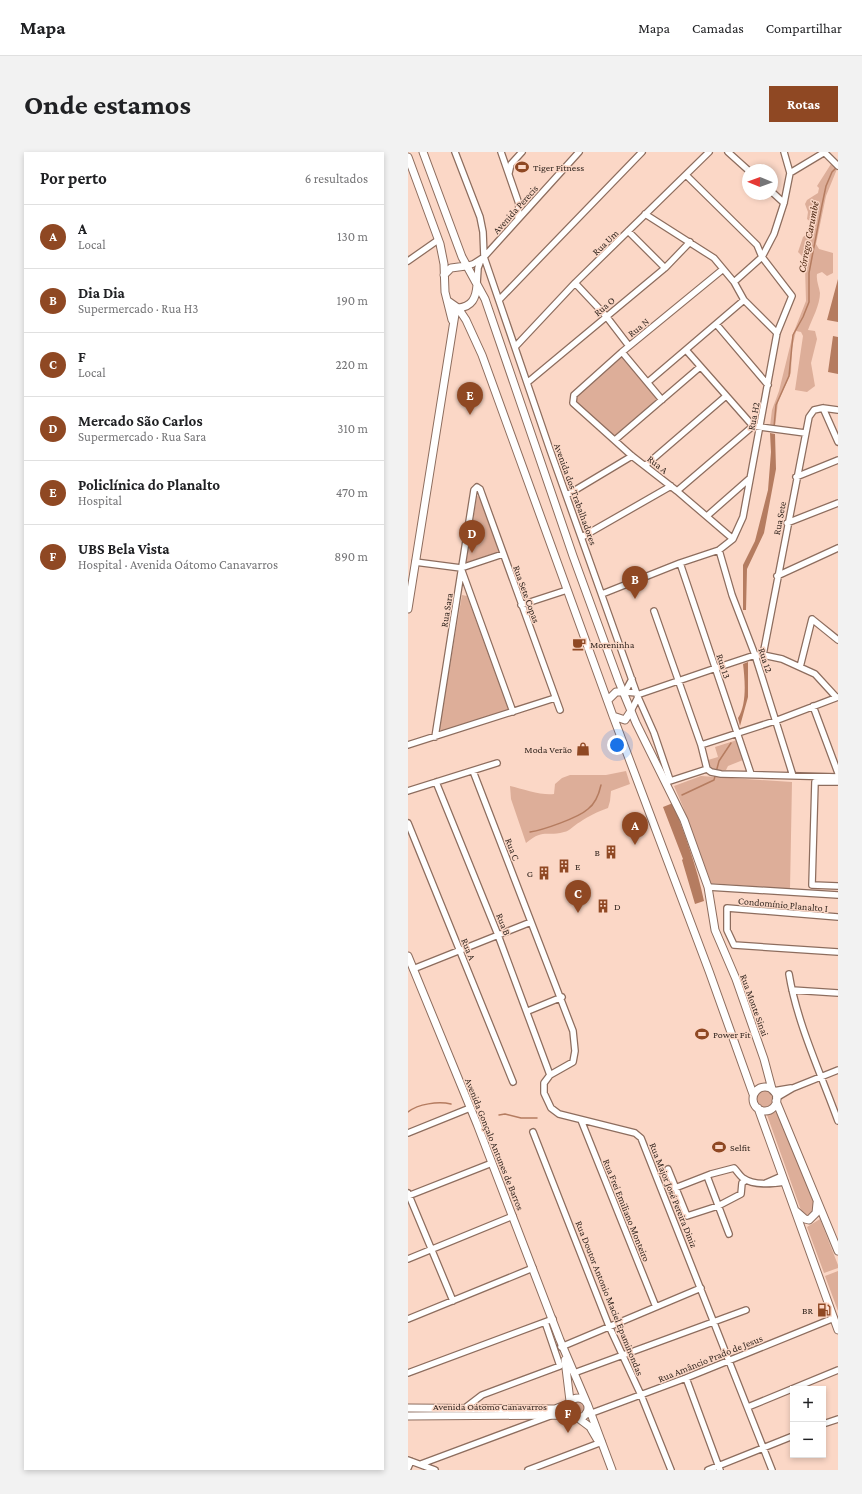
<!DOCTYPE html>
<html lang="pt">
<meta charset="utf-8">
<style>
:root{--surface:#fff;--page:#f2f2f2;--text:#202124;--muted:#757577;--line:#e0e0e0;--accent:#8f4823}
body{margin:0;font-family:"Crimson Pro",serif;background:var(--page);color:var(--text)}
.controls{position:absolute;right:12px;bottom:12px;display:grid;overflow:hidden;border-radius:0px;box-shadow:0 2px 6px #0003}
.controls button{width:36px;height:36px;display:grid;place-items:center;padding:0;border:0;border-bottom:1px solid var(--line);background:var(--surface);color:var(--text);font:20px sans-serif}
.compass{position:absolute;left:334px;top:12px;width:36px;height:36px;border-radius:50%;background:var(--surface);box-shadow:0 2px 6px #0003;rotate:271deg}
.you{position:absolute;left:209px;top:593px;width:14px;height:14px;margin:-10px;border:3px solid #fff;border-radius:50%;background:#1a73e8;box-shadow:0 0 0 6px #1a73e833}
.badge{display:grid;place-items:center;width:26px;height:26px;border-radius:50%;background:var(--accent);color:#fff;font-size:13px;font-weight:700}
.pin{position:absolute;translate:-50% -33px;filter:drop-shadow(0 1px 2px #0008)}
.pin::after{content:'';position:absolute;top:21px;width:14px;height:12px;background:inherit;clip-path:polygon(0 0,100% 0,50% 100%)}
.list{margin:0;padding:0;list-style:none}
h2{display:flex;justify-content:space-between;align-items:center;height:52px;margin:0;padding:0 16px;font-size:17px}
h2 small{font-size:13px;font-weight:400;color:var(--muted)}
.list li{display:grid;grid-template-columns:26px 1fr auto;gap:12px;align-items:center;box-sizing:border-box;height:64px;padding:0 16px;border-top:1px solid var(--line)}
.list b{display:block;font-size:15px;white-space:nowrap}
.list p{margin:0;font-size:13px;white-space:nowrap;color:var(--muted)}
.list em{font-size:13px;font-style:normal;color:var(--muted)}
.map{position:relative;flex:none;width:430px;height:1318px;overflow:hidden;border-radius:0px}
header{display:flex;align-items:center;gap:24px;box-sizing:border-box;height:56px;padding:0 20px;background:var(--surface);border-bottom:1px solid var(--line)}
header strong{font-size:19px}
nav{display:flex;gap:22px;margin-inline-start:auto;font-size:14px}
.intro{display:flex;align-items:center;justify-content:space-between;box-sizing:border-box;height:96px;padding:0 24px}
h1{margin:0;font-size:28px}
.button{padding:10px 18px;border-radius:0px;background:var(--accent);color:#fff;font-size:14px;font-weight:700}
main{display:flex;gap:24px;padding:0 24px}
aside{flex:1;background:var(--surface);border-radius:0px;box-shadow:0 2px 6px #0003}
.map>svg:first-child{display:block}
</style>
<header>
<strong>Mapa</strong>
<nav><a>Mapa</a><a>Camadas</a><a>Compartilhar</a></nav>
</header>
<div class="intro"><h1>Onde estamos</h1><a class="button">Rotas</a></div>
<main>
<aside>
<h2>Por perto<small>6 resultados</small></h2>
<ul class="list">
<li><span class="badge">A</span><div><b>A</b><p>Local</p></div><em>130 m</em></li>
<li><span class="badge">B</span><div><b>Dia Dia</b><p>Supermercado · Rua H3</p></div><em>190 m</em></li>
<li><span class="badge">C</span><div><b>F</b><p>Local</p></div><em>220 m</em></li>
<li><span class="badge">D</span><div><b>Mercado São Carlos</b><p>Supermercado · Rua Sara</p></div><em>310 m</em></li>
<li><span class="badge">E</span><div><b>Policlínica do Planalto</b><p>Hospital</p></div><em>470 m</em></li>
<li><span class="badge">F</span><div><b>UBS Bela Vista</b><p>Hospital · Avenida Oátomo Canavarros</p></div><em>890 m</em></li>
</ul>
</aside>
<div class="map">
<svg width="430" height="1318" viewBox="0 0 430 1318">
<rect width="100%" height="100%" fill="#fbd7c6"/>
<path fill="#ddae99" d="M423,12l6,5 -11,27 -10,48 3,5 14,4v20l-6,3 -5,-4 -5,2c-1,7 2,12 3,19 0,12 -8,26 -12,37l7,1 2,8 -6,24 4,23 -8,6 -12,-2 8,-54 -2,-4 -5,-1 -4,17 -1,25 -13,29 -3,25 -5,-1 2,-16 7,-19 14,-57 13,-33 -1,-34 -3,-11 -4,-4 5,-15 11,-8 1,-4 -8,-6 1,-7 -3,-8 2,-4 11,-7 1,-5 -2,-2z
M214,203l38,45 -45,37 -38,-33v-7z
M69,344l3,1 21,55 -34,12 -1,-1z
M54,443l5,1 42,115 -66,20 -4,-2z
M329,588l6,20 -15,6 -2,4 -7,1 -9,-3 -2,-8 10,-3 -3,-10z
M218,619l4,13 -19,7 -1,10 -2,7c-11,4 -19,8 -28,14 -6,3 -10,9 -16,10 -18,5 -20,-4 -38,11l-15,-44 -1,-13c13,3 33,10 44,8l1,-10 7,-6 8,-3h36z
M293,624l91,6 -2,107 -79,-6 -28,-76 -9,-21z
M349 947a8 8 0 1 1 16 0a8 8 0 1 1-16 0Z
M371,959l36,95 -1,5 -6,6 -5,-1 -36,-101z
M412,1067l18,46v3l-14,5 -17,-46z
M430,1119v40l-13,-35z
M163 1255a7 7 0 1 1 14 0a7 7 0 1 1-14 0Z"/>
<path fill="#b57c60" d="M430,127v43l-11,-2z
M425,184l5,1v37l-10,-2z
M362,281l5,1 1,35 -12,64 -17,36 -1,41h-3v-45l12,-24 13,-51 3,-38z
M340,510v35l-8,29 -2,-8c9,-14 7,-38 5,-54z
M265,651c12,32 24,64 31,98l-9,3 -13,-44 1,-1 -20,-52z"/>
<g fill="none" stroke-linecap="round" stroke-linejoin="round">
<path stroke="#b57c60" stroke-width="1.5" d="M366,275l2,-22 13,-29 4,-41 10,-18 6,-15v-29l13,-68 4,-19 6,-14 5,-5
M274,643l32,-15 5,-19 12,-18
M122,680c13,-2 48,-14 58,-23 8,-6 11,-15 13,-24
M0,960c10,-8 30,-11 43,-8
M91,963l6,-1 16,4h16"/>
<g stroke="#8d6d5e" stroke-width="8">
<path id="minor" d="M47,0l25,65 3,15 1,25 66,193 88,247 16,36 16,47
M93,0l18,52 -1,14
M320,0l20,18
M416,0l14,14
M101,21l2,-9 11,-12
M382,21l35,-21
M364,40l12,11
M237,62l69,44 20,24 10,18 33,33
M220,79l37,37
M0,109l30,-21
M58,114l7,-2 11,-7 95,-105
M314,118l-100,82 -48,43 -1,8 59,53 45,35 56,48
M326,130l28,-25 12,-23 10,-31 6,-30 -6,-21
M167,131l31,33 23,30
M69,132l1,-16 3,-8
M91,148l143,-148
M309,173l51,60
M107,195l60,-64 134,-131
M278,198l67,76 52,7
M214,200l40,48
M120,230l137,-114 25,-26
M240,230l96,-82
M415,256l15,34
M207,288l85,-73
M238,313l80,-69
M388,325l42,-17
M269,339l76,-65
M159,343l65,-39
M299,364l42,-37
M379,371l51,-20
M174,385l89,-51
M311,398l13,45 23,60 38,121
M7,410l46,6 42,-14
M272,411l71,211
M54,419l51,141
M369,424l61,-28
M194,442l78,-31 39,-13 14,-11 10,-22 34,-184 15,-37 -30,-39 -5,-12 -71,-70
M113,453l46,-15
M246,459l47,134 6,24
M355,503l46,-238 5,-7 9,-2 15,2
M392,515l12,-48 26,21
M224,527l-7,13 12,1
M229,543l79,-27 39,-13h8l19,4 33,15 21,23
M405,554l25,67
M223,559l7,-14
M27,585l39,-247 3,-3 3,2 80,221
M0,593l147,-47
M293,593l74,-24 63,-24
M299,617l4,3 10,2 117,3
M65,619l100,260 2,20 -2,11 -23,13 -6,8v10l7,15 8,6 76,19 6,5 131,332
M28,630l62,153 52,140
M259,630l40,-13
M430,630h-23l-3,103 26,1
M0,639l89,-28
M0,671l105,259
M300,735l130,8
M430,765l-111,-9v22l7,15 104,7
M5,817l118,-47
M381,822c8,49 32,100 49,147
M384,838l46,3
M120,859l34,-14
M365,939l18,-3
M368,946l17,-10 45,-18
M173,968l75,187
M125,980l76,194 32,69 30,75
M0,981l62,-25
M260,1017l19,47 31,-10 23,-12 1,-11 4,-3
M299,1024l22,58
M358,1031l16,-7
M267,1036l36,-14 23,-6c3,3 6,8 9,10 11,8 29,6 42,4
M0,1041l45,108
M0,1044l84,-33
M0,1107l105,-43
M0,1167l125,-51
M153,1195l140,-59
M0,1221l145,-54
M166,1221l172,-63
M278,1226l34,92
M340,1255l90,-37
M57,1256l17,-13 78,-29 -15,-44
M178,1261h6l94,-35 148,-60
M415,1272l15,-5
M0,1308l27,10
M13,1312l129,-48
M0,1316l3,-7
M120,1318l74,-28
M300,1318l85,-34"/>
</g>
<g stroke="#8d6d5e" stroke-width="9">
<path id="major" d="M15,0l39,105 23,42 88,257 46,126 17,41 48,97 24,67 7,43 21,49 28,80 8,30
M0,5l32,87 4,20 1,28 7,28
M36,123l7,-7 15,-2
M40,149l10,7 8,12 16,35 131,361 96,255 44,123
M50,156c14,-1 18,-10 19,-23
M0,457l48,-301
M200,548l8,-8h9
M205,564l12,4 6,-9
M0,804l69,168 83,216 26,61
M345 947a12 12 0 1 1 24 0a12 12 0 1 1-24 0Z
M368,949l62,150
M350,956l80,222
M388,1059l9,8 4,1 7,-7 1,-10
M157,1208l5,41
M160 1256a10 10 0 1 1 20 0a10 10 0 1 1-20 0Z
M179,1251l25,67
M0,1256l147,1 13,-5
M0,1264l163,-1
M170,1266l12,9 7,12"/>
</g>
<use href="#minor" stroke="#fff" stroke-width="5.5"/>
<use href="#major" stroke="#fff" stroke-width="7"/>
</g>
<defs>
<g id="stadium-bare" transform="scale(1.08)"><path d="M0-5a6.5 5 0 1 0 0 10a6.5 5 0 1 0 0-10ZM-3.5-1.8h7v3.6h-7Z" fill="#8f4823" stroke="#fbd7c6" stroke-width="2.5" paint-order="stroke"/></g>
<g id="cafe-bare" transform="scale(1.08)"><path d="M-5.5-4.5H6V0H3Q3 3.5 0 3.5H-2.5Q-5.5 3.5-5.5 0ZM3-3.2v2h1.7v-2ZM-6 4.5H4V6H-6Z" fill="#8f4823" stroke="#fbd7c6" stroke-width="2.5" paint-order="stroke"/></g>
<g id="shop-bare" transform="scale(1.08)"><path d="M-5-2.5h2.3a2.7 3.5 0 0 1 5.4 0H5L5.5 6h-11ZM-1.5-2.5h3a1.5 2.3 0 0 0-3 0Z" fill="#8f4823" stroke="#fbd7c6" stroke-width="2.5" paint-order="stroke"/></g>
<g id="building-bare" transform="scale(1.08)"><path d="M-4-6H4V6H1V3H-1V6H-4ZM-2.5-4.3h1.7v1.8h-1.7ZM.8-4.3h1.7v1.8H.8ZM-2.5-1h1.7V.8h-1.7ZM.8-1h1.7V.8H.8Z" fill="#8f4823" stroke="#fbd7c6" stroke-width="2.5" paint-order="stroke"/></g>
<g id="fuel-bare" transform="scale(1.08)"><path d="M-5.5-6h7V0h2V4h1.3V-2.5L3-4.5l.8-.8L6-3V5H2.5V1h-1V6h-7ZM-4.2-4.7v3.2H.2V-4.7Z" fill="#8f4823" stroke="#fbd7c6" stroke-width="2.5" paint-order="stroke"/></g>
</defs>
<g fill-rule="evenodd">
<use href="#stadium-bare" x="114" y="15"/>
<use href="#cafe-bare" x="171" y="492"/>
<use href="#shop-bare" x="175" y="597"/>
<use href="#building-bare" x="203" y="700"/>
<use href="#building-bare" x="156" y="714"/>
<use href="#building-bare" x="136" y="721"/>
<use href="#building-bare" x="195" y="754"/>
<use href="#stadium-bare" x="294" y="882"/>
<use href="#stadium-bare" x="311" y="995"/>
<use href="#fuel-bare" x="416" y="1158"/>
</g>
<g text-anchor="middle" stroke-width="3" stroke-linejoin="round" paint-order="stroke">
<g font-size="10" fill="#352821" stroke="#fbd7c6" text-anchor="start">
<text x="125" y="19">Tiger Fitness</text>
<text x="182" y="496">Moreninha</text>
<text x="164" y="601" text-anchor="end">Moda Verão</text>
<text x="192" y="704" text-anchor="end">B</text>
<text x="167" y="718">E</text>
<text x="125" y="725" text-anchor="end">G</text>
<text x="206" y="758">D</text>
<text x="305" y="886">Power Fit</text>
<text x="322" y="999">Selfit</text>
<text x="405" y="1162" text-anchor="end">BR</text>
</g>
<g font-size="10" fill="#352821" stroke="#fbd7c6">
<text transform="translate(107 57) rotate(-48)" y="4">Avenida Perecis</text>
<text transform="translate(197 90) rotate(-44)" y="4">Rua Um</text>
<text transform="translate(196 154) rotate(-40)" y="4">Rua O</text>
<text transform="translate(230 175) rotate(-39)" y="4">Rua N</text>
<text transform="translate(345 264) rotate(-79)" y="4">Rua H2</text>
<text transform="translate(250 312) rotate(39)" y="4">Rua A</text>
<text transform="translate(168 342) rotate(70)" y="4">Avenida dos Trabalhadores</text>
<text transform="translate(371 366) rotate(-79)" y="4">Rua Sete</text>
<text transform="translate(119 442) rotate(70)" y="4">Rua Sete Copas</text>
<text transform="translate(38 458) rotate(-81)" y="4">Rua Sara</text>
<text transform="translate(358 508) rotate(72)" y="4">Rua 12</text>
<text transform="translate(316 514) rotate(72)" y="4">Rua 13</text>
<text transform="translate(105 697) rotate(69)" y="4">Rua C</text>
<text transform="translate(375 752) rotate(5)" y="4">Condomínio Planalto I</text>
<text transform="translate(96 772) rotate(68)" y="4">Rua B</text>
<text transform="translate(61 797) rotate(68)" y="4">Rua A</text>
<text transform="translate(347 853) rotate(70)" y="4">Rua Monte Sinai</text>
<text transform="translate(87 992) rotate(68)" y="4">Avenida Gonçalo Antunes de Barros</text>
<text transform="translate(266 1043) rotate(68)" y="4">Rua Major José Pereira Diniz</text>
<text transform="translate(219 1058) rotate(68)" y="4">Rua Frei Emiliano Monteiro</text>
<text transform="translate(202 1146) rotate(68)" y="4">Rua Doutor Antonio Maciel Epaminondas</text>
<text transform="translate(302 1206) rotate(-22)" y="4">Rua Amâncio Prado de Jesus</text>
<text x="82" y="1258">Avenida Oátomo Canavarros</text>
</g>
<g font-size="11" font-style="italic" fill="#441e08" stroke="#fbd7c6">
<text transform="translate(400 85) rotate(-79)" y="4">Córrego Carumbé</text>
</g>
</g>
</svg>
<div class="controls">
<button>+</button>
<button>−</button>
</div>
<svg class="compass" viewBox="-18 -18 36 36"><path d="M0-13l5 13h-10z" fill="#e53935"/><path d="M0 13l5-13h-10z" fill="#757577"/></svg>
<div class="you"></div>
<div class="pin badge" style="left:227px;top:693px">A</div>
<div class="pin badge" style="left:227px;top:447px">B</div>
<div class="pin badge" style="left:170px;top:761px">C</div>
<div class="pin badge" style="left:64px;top:401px">D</div>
<div class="pin badge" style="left:62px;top:263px">E</div>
<div class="pin badge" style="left:160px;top:1281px">F</div>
</div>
</main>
